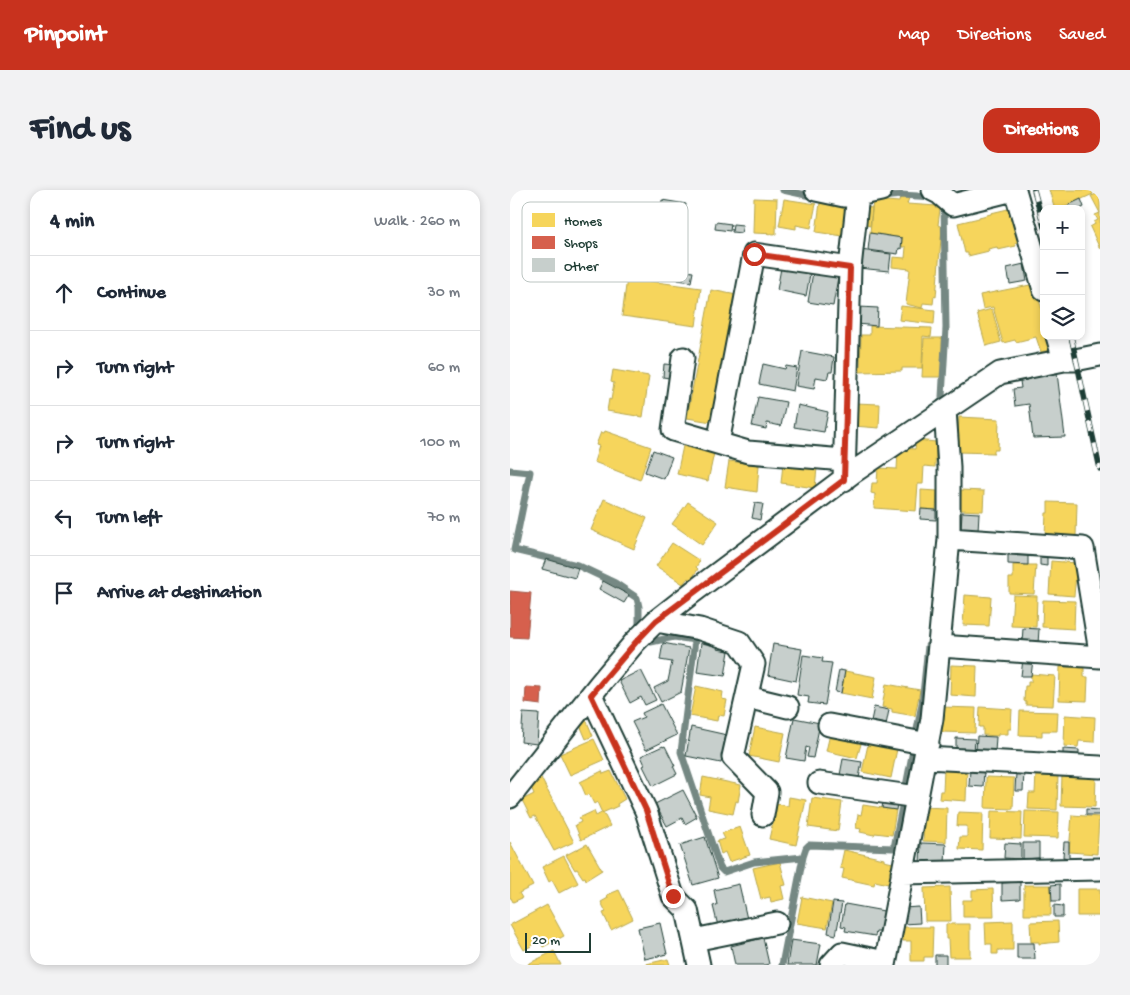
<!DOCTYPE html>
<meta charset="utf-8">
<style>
:root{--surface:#fff;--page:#f2f2f3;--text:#1f2937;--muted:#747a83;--line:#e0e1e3;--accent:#c8321e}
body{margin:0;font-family:"Gochi Hand",sans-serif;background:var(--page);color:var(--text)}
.controls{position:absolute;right:15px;top:15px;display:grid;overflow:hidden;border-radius:10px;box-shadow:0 2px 8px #0003}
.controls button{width:45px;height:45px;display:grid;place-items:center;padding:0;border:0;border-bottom:1px solid var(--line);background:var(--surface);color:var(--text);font:25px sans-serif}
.scale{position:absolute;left:15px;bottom:12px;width:66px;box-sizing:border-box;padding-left:5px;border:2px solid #1f3d34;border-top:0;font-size:14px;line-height:18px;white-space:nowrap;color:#1f3d34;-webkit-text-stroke:4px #fff;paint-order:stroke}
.stop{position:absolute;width:15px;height:15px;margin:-11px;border:4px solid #c8321e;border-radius:50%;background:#fff}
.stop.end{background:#c8321e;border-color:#fff;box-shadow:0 1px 5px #0008}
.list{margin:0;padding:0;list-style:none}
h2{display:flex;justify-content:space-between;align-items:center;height:65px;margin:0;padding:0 20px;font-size:21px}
h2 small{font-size:16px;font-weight:400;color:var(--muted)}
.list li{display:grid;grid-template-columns:32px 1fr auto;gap:15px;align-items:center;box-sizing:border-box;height:75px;padding:0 20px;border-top:1px solid var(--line)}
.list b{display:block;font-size:19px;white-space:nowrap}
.list em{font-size:16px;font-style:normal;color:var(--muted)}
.icon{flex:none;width:28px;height:28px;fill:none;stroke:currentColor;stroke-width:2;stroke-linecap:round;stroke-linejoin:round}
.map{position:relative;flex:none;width:590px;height:775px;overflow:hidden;border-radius:15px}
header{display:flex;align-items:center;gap:30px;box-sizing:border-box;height:70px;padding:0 25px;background:var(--accent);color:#fff}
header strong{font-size:24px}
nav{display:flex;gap:28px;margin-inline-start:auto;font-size:18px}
.intro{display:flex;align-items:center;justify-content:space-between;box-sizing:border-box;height:120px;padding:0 30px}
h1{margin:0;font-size:35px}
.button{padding:12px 22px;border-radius:15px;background:var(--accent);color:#fff;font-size:18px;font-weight:700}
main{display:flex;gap:30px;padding:0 30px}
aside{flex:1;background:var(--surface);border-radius:15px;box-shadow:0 2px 8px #0003}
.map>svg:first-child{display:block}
</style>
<header>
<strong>Pinpoint</strong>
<nav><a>Map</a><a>Directions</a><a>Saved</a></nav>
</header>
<div class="intro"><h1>Find us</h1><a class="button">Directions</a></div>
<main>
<aside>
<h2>4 min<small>Walk · 260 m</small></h2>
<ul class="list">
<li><svg class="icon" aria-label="ahead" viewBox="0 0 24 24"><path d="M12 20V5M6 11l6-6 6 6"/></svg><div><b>Continue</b></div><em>30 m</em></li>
<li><svg class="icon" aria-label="right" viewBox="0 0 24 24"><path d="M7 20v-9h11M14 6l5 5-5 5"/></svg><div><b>Turn right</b></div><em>60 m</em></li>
<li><svg class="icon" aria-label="right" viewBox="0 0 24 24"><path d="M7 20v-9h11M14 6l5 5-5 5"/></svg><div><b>Turn right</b></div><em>100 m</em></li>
<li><svg class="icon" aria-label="left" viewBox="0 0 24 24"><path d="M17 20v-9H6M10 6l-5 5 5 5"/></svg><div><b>Turn left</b></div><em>70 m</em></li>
<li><svg class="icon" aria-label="arrive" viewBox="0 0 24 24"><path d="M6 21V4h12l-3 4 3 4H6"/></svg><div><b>Arrive at destination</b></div></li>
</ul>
</aside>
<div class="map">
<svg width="590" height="775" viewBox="0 0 590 775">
<rect width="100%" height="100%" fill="#fff"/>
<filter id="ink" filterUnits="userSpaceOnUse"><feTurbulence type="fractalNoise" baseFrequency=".02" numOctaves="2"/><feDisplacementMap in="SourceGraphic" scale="10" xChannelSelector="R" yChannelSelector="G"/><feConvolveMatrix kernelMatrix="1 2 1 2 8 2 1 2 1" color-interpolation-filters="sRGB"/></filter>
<g filter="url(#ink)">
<path fill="#f6d55c" stroke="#b6a750" d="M539,0h42l2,4 -33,15h-5z
M590,3v56l-10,-22 5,-3 -1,-2 4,-2 -3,-5 5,-2 -9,-17z
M390,7l9,1 -2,6 30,2 -1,2 4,1 -2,16 4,2 -6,70 -2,-1 -1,8 -10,-1 -1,5 -16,-4 4,-35 -18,-2 1,-10 12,1 1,-11h-4v-9l-32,-5 3,-33 26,2z
M244,8l23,1 -1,35 -23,-1z
M274,9l32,5 -5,24 -15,-3v4l-17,-3z
M310,13l27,4 -4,29 -27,-4z
M354,17l8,1 -2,18 -8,-2z
M498,19l1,3 3,-1 6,31 -3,1 1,3 -18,4 -1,-3 -9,2 1,2 -21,5v-3h-3l-7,-30 21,-5v-1l12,-3v-1z
M117,88l74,10 -5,38 -74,-10z
M525,94l4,16 5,16v20h5l4,13 -12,3 -5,-15 -20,5 -1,-2 -12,3 -10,-36 -10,2 -3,-14z
M201,100l31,6 -24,127 -31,-5z
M391,116l34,4 -1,14 -35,-4z
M482,119l9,33 -15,4 -9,-33z
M360,136l62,2 -1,9 -8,-1 -1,32h-20v3l-42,1 1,-37h9z
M414,148h19l-2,39h-19z
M103,180l36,6 -6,41 -36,-6 2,-12 2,1 3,-17 -3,-1z
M345,213l25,1 -1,24 -26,-2z
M449,227l40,2 -1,31h-4v3l-37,-1z
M95,241l46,16 -11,33 -46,-18 5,-16 -3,-1 5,-13 3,1z
M406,250l20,2 -1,25 -11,-1 -1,18h-5l-2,27 -42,-3 1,-14 -4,-1 1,-10h5l1,-15 19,1 1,-18 2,-3 15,1z
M173,256l31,7 -6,28 -31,-7z
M219,271l30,4 -2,27 -32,-5z
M273,274l34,4 -2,20 -34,-5z
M411,300l16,1 -1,19 -15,-1z
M451,300l23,1 -1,20 -23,-1z
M94,309l43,19 -13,31 -43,-19z
M178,312l30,20 -16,23 -30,-21z
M538,312l29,1 -1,33 -31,-1 1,-22h2z
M162,353l28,18 -4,6 2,2 -7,11 -3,-2 -5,6 -27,-18z
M541,371l26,2 -3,33 -25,-2z
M503,375h23l-2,29 -25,-1v-15h4z
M455,405l26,2 -2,29 -26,-1z
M503,405l24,1 -1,31 -25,-1z
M533,410l32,1 -1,28 -32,-2z
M441,475l26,1 -1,31 -26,-2z
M550,477l24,1v9h4l-1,24 -28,-1z
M335,481l31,6 -4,22 -31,-6z
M521,484l24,2 -2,30 -27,-1v-3l-2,-1 1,-15h3v-4h3z
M376,494l34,6 -5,26 -23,-4v-3l-10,-2z
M186,496l27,6 -1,7 5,1 -3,16 -6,-1 -1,6 -27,-5z
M431,517l35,1 -1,25 -34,-1z
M470,517l32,2 -1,20h-3v5h-10v2l-15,-1v-8h-4z
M510,521l38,1 -1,19h-15v5l-23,-1z
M555,525l30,2 -1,25 -15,-1 -1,6 -14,-1z
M75,527l8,19 -7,3 -6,-14z
M245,537l30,6 -6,29 -30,-6z
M321,540l32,7 -6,21 -31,-7z
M84,549l10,21 -34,15 -10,-21z
M359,550l28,9 -6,29 -29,-6z
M434,579l23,1 -1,31 -27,-2 1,-8h3z
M92,581l1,3 8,-3 14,28 -8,5 1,2 -16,7 -5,-11 -3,2 -5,-10 -3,2 -6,-14z
M526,584h22l-1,36 -29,-1 1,-16h6z
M552,585l34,1 -1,31 -34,-1z
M193,587l38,8 -3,17 -2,-1 -3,13 -25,-5 2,-12 -10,-2z
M476,587l28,1 -1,31 -28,-1z
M31,588l33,64 -20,9 -19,-35 -4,2 -9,-18 12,-6 -3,-7 4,-2 -1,-3z
M279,607l17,3 -10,45 -27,-6 8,-35 11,2z
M302,608l30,4 -4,29 -30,-4z
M353,615l33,5 -4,25 -17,-2 -1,2 -14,-3 1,-3 -5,-1 2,-14 3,1z
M412,617l25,1 -1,34 -23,-1 1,-16 -3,-1z
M84,621l2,5 7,-4 7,14 -29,14 -6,-15 6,-3 -2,-4z
M481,621l31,1 -1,27 -31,-1z
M515,621l34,1 -1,26 -34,-1z
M448,622l25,1 -1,37 -23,-1 1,-12h7v-11h-10z
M562,625l27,2 -2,37 -28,-2z
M230,637l10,28 -21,7 -4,-10 -4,2 -4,-13 8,-2 -3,-6z
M0,652l23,44 -14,7 3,5 -9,4 -2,-4h-1z
M77,654l15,26 -16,10 -1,-3 -2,1 -6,-9 -2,1 -9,-15z
M334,660l40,9v2l9,2 -5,21 -13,-3 -1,4 -32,-7 2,-9 -4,-1z
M54,666l14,27 -19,10 -7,-13 -3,2 -7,-15z
M270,672l6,23 -5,1 3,13 -13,3 -1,-5 -9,2 -8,-31z
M514,695h27v30h-27z
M440,697l1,34h-26l-1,-33z
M483,699l1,28h-31v-17h9v-10z
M567,699h23v27h-23z
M109,700l14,29 -22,11 -8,-17 3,-1 -5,-10 7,-4 -1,-3z
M292,707l30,6 -5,25 -30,-5z
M37,715l17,31 -21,11 -3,-6 -16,9 -14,-25z
M503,731v29h-15v4h-6v-10h-6l-1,-22z
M548,731l1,21 -20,2v-2h-8l-1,-20z
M436,734h24v33h-21l-1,-18h-2z
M393,737h30l-1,30h-8v4h-13v-20h-8z
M44,761l7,14h-33v-1z
M158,769l2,6h-23l-1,-1z"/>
<path fill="#d6604d" stroke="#9f5646" d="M0,401l21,2 -4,45 -17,-1z
M16,497l16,1 -1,17 -16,-2z"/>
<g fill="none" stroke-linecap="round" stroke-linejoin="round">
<path stroke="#758883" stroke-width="7" d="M273,0l32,7
M372,7l19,-2 33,2
M432,207l4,-69 -2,-125
M0,280l20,2 -16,78 63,15 38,18 22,15 2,9v17
M138,449l3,3 23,-5 21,3 -14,112 39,116 4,4 30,-10 49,-5
M272,775l21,-108 3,-9 3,-3 85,3 28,-144 6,-58"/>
</g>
<path fill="#c7cfcc" stroke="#1f3d34" d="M571,9l3,8 -4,2h-20z
M152,10l24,4 -2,16 -24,-3z
M206,32l15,2 -1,7 -15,-2z
M223,34l10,1 -2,8 -9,-1z
M360,43l32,5 -1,11 -2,-1 -1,6 -30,-4z
M150,48l28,4 -4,23 -28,-5z
M350,60l31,4 -2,17 -31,-3z
M514,74l3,17 -17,3 -3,-16z
M271,78l29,6 -4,22 -29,-6z
M169,80l14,2 -2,10 -13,-2z
M303,82l25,5 -5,29 -25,-4z
M349,117l19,1 -1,18 -20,-2z
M292,161l32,6 -2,15h-3l-2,7 -11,-2 -2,12 -18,-3z
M154,174l12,1 -1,14 -12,-2z
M253,174l22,5 1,-3 11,2 -4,23 -34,-7z
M547,183l8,64 -32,1 -4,-34 -14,2 -2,-17 8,-1 -1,-7 7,-1 -1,-3z
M248,207l28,5 -5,24 -14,-3 -1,6 -14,-3z
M288,215l30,7 -4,20 -30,-5z
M143,260l19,7 -8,22 -19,-7z
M245,313l8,1 -3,16 -8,-2z
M411,319l15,1v10l-16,-1z
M452,322l17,1 -1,18 -17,-1z
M498,361l20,1v13l-20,-1z
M530,362h7v14l-7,-1z
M36,369l32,9 -3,10 -33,-9z
M93,391l26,14 -5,8 -25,-14z
M513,438l16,1 -1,15 -16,-1z
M153,453l26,5 -8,44 -20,10 -7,-14 14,-7 4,-19 -12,-2z
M191,453l17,3 -1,3 12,2 -4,25 -28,-4z
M263,454l29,5 -6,32 -28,-6z
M293,465l20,3 -1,4 10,1 -7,42 -17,-2 1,-6 -12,-2z
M513,469l10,1 -2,16h-10z
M131,480l15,30 -11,5 -4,-8 -11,6 -11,-22z
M329,480l6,1 -4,22 -6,-1z
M151,514l16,31 -31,15 -14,-28 12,-5 -2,-4z
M364,517l15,3 -3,15 -15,-4z
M13,523l16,1 -2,30 -16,-2z
M284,528l26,5 -7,35 -6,-1 2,-9 -3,-1 -2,14 -18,-3z
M181,537l36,8 -6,28 -35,-7z
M467,546l19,1 -1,15 -19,-1z
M446,548l19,1 -1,13 -18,-1z
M153,556v1l2,-1 10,20h-2l4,8 -24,12 -10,-20 2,-1 -4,-9z
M553,559l16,1v7l-16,-1z
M333,569l19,3 -3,16 -19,-3z
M460,579l14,1 -1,17 -14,-1z
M506,582h8l-1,19h-8z
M173,600l14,27 -12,7 -3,-6 -15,8 -12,-22z
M373,612l14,2 -1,6 -14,-2z
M576,619l14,1v5h-14z
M195,647l13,41 -25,7 -13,-40z
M554,652h5v16l-6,-1z
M411,653l25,1 -1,19 -25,-1z
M495,653l16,1v15l-17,-1z
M513,653h16v15l-16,1z
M510,692v17l-18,1v-17z
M229,694l8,35 -29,7 -5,-20 4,-1 -3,-15z
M550,694v17h-8l-1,-16z
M323,712l9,1 -6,32 -8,-2z
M335,714l39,7 -3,21h-5l-1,4 -30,-5 1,-4 -5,-1z
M544,715l9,1v11h-9z
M409,717l1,16 -16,1 -1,-16z
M150,733l7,31 -22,5 -7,-31z
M253,748l6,26 -4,1h-30l-4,-19z
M281,750l30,4 -4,21h-30z
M507,753h17l1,16h-18z
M425,765h11v10h-11z"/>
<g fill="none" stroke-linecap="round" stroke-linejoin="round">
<g stroke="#1f3d34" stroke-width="25">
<path id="minor" d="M306,0l28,6 14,-1 23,-5
M423,0l6,3 14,12 60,-15
M505,0l29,100
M547,146l7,24
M173,168l-10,72 75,22 96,8
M208,253l36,-189 96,14
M334,290l6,-212 8,-73
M439,349l134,9 17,104
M146,431l44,8 39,13 15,22 -21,93 34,35 -4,23
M430,456l160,11
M81,505l55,116 27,85 14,14 12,55
M237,507l41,10
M319,535l99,19
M415,568l175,9
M309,593l98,14
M0,607l89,-112 36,-43 21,-21 37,-29 159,-119 148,-100 64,-13h11l25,-5
M392,683l198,-4
M184,750l83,-17
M321,775l11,-12 43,9
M375,775l47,-246 17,-180v-72l-4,-57"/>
</g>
<use href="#minor" stroke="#fff" stroke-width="21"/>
<g stroke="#1f3d34" stroke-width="5.5">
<path id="rail" d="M524,0l10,37
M561,146l29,133"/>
</g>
<use href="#rail" stroke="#fff" stroke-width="4" stroke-dasharray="11" stroke-linecap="butt"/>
</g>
</g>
<g fill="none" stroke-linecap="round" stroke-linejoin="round" filter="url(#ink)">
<path stroke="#c8321e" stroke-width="6" d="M163,706l-27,-86 -55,-115 45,-53 20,-21 188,-141 6,-212 -96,-14"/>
</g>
<rect x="12" y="12" width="166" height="80" rx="8" fill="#fff" stroke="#bcc5c2" stroke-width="1"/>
<rect x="22" y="23" width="23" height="14" fill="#f6d55c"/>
<rect x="22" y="46" width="23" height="13" fill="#d6604d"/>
<rect x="22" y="68" width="23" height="14" fill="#c7cfcc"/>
<g font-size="14" fill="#1f3d34">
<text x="54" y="35">Homes</text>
<text x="54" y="57">Shops</text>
<text x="54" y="80">Other</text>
</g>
</svg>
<div class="controls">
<button>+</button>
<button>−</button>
<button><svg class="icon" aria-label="layers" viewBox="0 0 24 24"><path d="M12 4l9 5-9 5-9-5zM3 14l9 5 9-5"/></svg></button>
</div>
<div class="scale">20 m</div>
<div class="stop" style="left:244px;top:64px"></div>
<div class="stop end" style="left:163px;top:706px"></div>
</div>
</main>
